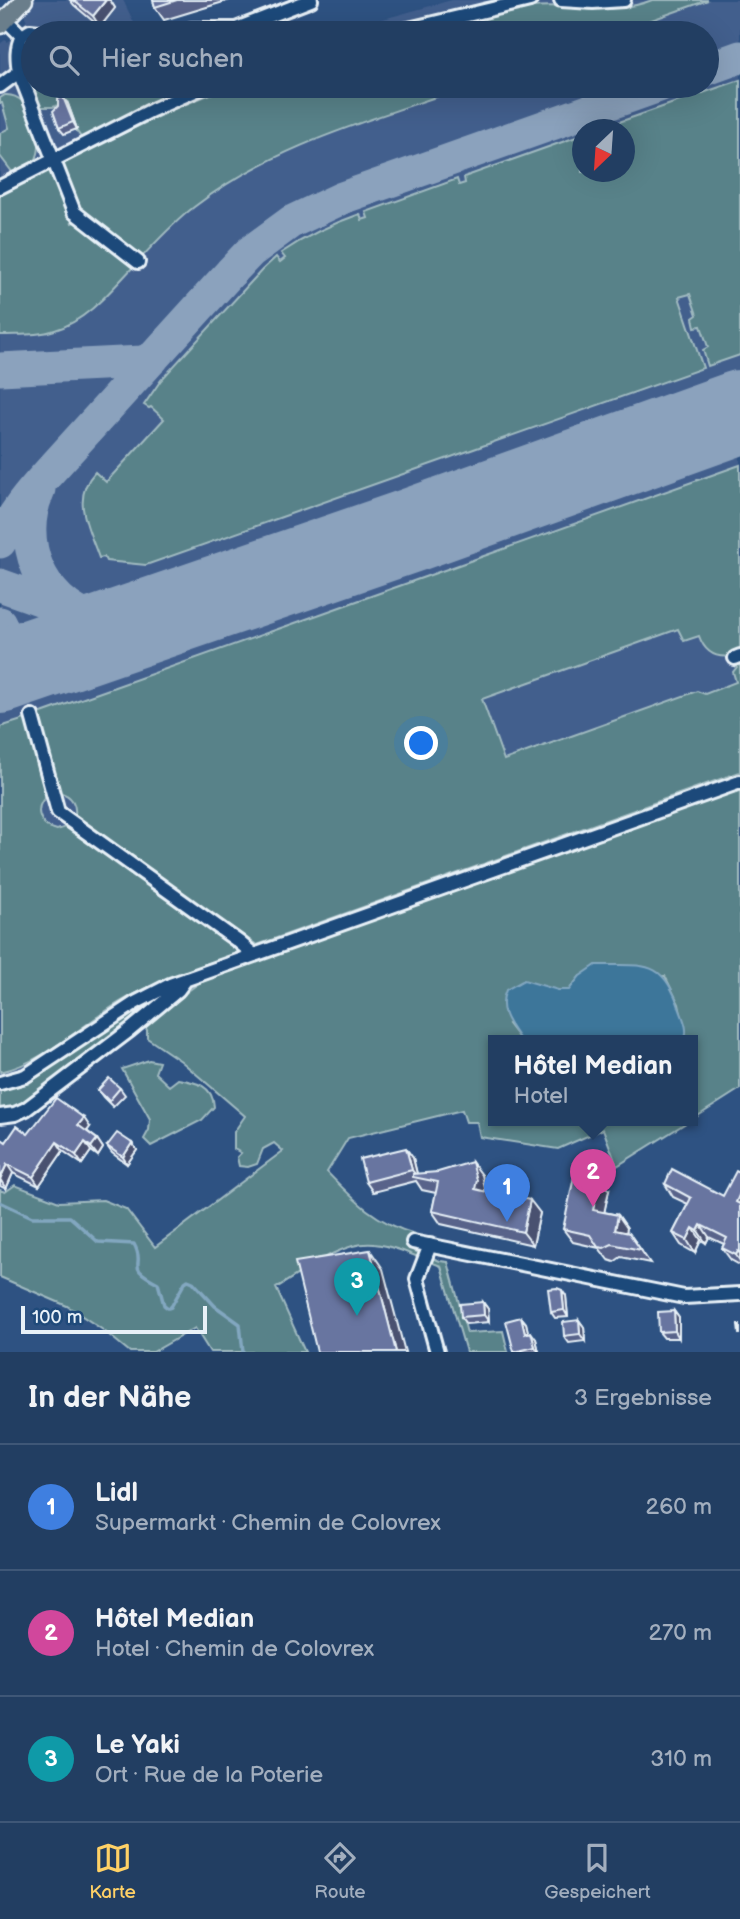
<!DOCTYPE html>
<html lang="de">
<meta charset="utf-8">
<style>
:root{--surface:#223e62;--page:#2a4568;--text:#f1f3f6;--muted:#a2aebe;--line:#3f5777;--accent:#ffd166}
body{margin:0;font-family:"Balsamiq Sans",sans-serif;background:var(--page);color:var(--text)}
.compass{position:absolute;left:572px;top:119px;width:63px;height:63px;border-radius:50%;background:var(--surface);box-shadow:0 7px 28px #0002;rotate:205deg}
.scale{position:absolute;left:21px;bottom:18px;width:186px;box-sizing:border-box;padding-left:7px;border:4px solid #e8f1f8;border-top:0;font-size:19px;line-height:24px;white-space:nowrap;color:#e8f1f8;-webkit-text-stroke:5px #1f4a7a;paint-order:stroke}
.you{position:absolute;left:422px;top:744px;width:24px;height:24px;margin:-18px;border:5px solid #fff;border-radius:50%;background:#1a73e8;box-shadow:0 0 0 10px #1a73e833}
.badge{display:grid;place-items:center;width:46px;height:46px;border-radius:50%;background:var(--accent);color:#fff;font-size:23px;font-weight:700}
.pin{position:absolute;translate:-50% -58px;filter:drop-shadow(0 2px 4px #0008)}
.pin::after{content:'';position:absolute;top:37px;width:24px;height:21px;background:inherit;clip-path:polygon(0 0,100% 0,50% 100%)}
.popup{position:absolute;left:488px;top:1035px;width:210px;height:91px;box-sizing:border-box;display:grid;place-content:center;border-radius:0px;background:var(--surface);filter:drop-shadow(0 2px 5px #0005);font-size:23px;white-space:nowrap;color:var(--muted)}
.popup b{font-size:26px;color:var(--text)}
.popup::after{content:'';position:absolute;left:50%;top:100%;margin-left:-14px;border:14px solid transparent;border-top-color:var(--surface)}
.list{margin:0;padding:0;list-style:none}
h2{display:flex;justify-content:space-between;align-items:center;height:91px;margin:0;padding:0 28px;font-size:30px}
h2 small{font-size:23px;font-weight:400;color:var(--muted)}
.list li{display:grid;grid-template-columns:46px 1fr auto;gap:21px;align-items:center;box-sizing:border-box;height:126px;padding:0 28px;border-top:2px solid var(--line)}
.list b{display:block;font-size:26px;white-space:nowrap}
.list p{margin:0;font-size:23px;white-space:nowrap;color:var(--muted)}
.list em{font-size:23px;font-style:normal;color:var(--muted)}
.icon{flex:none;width:38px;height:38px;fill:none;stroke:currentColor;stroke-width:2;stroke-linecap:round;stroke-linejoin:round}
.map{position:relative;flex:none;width:740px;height:1352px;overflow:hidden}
.search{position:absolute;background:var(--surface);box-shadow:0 7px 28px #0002;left:21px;right:21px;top:21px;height:77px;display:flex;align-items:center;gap:18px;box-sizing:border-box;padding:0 24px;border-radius:38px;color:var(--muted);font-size:26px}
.sheet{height:469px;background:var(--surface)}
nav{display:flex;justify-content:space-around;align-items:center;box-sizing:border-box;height:98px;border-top:2px solid var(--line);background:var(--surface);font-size:19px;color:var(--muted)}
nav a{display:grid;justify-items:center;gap:4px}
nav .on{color:var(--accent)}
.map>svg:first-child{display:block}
</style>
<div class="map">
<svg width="740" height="1352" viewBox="0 0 740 1352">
<rect width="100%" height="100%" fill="#2e5282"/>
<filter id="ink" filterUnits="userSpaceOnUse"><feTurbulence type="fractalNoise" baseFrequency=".0143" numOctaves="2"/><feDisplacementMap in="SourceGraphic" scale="14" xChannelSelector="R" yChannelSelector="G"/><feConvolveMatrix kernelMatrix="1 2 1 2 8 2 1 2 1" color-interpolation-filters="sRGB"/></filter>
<g filter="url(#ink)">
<path fill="#425f8d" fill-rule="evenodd" d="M24,0h99l16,33h-106v53h674v-53h-391l35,-5 101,-28h288v819l-602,198 -138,86v-1059l5,-4 3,2 19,-22 -2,-2zM582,130h42v42h-42z"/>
<path fill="#598289" stroke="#a0bac0" stroke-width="2" d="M652,0h56l-93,33h-169l-2,-6 2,-3c28,-5 57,-14 86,-17 40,-4 82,9 120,-7z
M33,50v36h158l-109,53 -6,-9 -9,-28 -14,5h-16c-7,-19 -21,-40 -4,-57z
M740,80v275l-32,11 -5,-16 5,-3 -7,-21 -6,1 -2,-9 4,-3 -7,-21 -11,3 24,71 -557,197 -40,-4 -2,-4 -5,1c-10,-30 -29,-59 -4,-86l11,10 58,-63 -13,-12 -2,1 -5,-3 17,-25 101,-110 14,-13 4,5 5,-4 -4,-5c25,-17 50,-29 79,-39l2,6 6,-2 -2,-6 91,-33 2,6 6,-2 -1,-6 118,-42v37h42v-42l-25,-1z
M230,86h238c-94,33 -194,59 -274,121 -20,15 -37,34 -54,52l-62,-49 -15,-41 2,-8 109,-52z
M5,95c27,-2 42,46 30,66l-22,12 -13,-17v-23l9,-5 -7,-25h-2v-5z
M48,170l6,4 18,49 5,-2 58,44c-23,24 -47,55 -80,65 -17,6 -37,4 -55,5v-140z
M740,465v189c-19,6 -34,2 -41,-18l-15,5 -6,-12 -196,70 22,61 193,-69 8,3 31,-12 -3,-10 4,-5v-5l3,-1v111l-483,173 -183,-126c4,-14 -2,-24 -16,-27l-22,-77z
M28,718l21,76c-16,12 -12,31 8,36l12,-4 172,122 -2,5c-41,14 -82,27 -119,49 -39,23 -75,60 -120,70v-345z
M740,788v301l-47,30v-78h-9l2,-3 -7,-34 -14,-28h-85l-11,14h-11l-50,34 13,17h-28v80h196l-72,45 -14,-37 -45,20 -78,-12 -3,-15h-11l-4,-12 -114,28 -21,34c28,29 48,50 88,62l-3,16 28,11 8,1 19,71 36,-2 5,21h-42l-25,-86c-22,-8 -45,-20 -67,-22 -32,-4 -72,29 -98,44l29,64h-95l-15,-24 -42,24h-23l-27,-22 -36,-24 -67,-29v-87l5,2 10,-7 44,17 44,-2 23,9 29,38 128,-96 -9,-8 -11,6 -6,15 -9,3 -9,-1 -2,-9 4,-4 -7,-4v-17l11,-16 -64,-55 -34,-23v-8l-4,-6 56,-41 60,-24z
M143,1006l1,5 -9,11 -115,86 -20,5v-23l30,-10 69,-48z
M149,1060l10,2 -4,11 14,13 9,-7c18,3 35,6 36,28l-12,13 -51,26 -7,-7 5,-9 1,-11 -28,-50z"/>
<path fill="#3e769a" stroke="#82a7c0" stroke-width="2" d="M596,965c47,1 67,-8 84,45 4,10 9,21 4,31h-163c-12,-17 -24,-31 -15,-51l18,-10 34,10h11l11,-14z"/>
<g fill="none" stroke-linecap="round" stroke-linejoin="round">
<path stroke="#82a7c0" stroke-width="3.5" d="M0,1202l32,15h38l28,25 36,2c13,23 -11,21 24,39l6,22 4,3 3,-1 14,-25 3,-2 5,2 22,24 25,18 3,28"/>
<path stroke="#8ba2bd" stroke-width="33" d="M707,69l33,-12
M0,369l142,-7 11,-4
M39,489c-24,52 1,113 56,131 18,6 36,3 54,1
M0,542c12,-28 30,-49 50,-71l180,-198 20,-21 41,-30 51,-24 317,-112
M0,585l67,24
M0,623l16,43"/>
<path stroke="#8ba2bd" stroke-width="84" d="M0,672l412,-142 328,-118"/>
<g stroke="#e8f1f8" stroke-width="18">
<path id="minor" d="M561,0l32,2 31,-2
M5,19l17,17c-6,12 -5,22 -3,36l55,140 64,50
M191,29h45l75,-29
M392,33l138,-33
M22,36l8,-5 20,2
M0,86l19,-14
M0,187l152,-77 54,-24
M735,658l5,-2
M32,716l26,96 181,130 15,13
M0,1083l25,-7 110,-73 35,-18 570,-203
M0,1116l15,-2 11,-5 104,-79 48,-40 8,-11
M413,1242l271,55 56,-3
M430,1245l-13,34 20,73"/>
</g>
<g stroke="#e8f1f8" stroke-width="21">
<path id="major" d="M0,25l24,-25"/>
</g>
<use href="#minor" stroke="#1f4a7a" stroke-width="12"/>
<use href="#major" stroke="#6b7e8b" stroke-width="16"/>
</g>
<path fill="#59648a" stroke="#e8f1f8" stroke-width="2" d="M70,0h40l5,8 -15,19 -26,-22z
M153,0h77l-66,20 -9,-13z
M68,104l9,25 -13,5 -5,-6z
M120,1088l5,7 -12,12 -10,-10 -5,-7z
M90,1127l-3,4 10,8 6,9 -5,8 -7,-5 -9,13 -19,-13 -24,35 -26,-13 -7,16 -6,-3v-48l6,4 22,-8z
M132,1143l5,7 -10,14 -15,-11 -5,-7z
M413,1158l4,16 65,1 4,17 54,21 -7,32 -92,-21 -9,-13 4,-18 -14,-3 -6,-9 -43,11 -7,-10z
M740,1173v92l-9,-5 -9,-12 2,-4 -15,-7 -3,6 -5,-3 -6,13 -14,-8 -8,-12 15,-29 -15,-7 -8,-13 58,12z
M609,1190l-5,22 14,3 9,13 -1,4 3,1 21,30 -29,-6 -7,5 -6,-2 -9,-12 -26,-6 -10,-13z
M566,1296l2,21 -13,1 -4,-6z
M483,1302l5,7 1,13 -23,2 -5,-7z
M674,1311l5,7v20h-15l-5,-6z
M521,1317l5,6 2,10 8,6 3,13h-25z
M579,1320l5,7 1,14 -16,2 -5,-7z"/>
<path fill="#495170" stroke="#e8f1f8" stroke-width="2" d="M106,0h4l5,8 -15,19 -7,-11z
M63,97l5,7 9,25 -4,-7z
M84,1118l6,9 -5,7 -7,-9z
M97,1139l6,9 -5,8 -7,-9z
M57,1142l6,9 -24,35 -6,-9z
M85,1142l6,9 -9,13 -6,-9z
M132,1143l5,7 -10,14 -4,-7z
M406,1148l7,10 5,20 -6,-8z
M472,1162l10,13 4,18 -11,-4z
M7,1164l6,9 -7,16 -6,-10z
M600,1177l9,13 -7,33 -9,-13z
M740,1193v15l-4,-6z
M530,1200l10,13 -7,32 -10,-13z
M618,1215l9,13 -3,15 -9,-13z
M701,1225l8,12 -3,6 -8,-12z
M693,1228l8,12 -6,13 -8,-13z
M370,1250l13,19 22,83h-9z
M738,1251l2,3v7l-4,-6z
M562,1290l4,6 2,21 -4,-7z
M483,1302l5,7 1,13 -5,-7z
M674,1311l5,7v20l-4,-7z
M521,1317l5,6 4,17 -5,-6z
M579,1320l5,7 1,14 -5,-7z
M531,1332l5,7 3,13 -4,-5z"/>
<path fill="#6874a0" stroke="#e8f1f8" stroke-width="2" d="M73,0h33l-13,16z
M153,0h24l-22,7z
M63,97l10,25 -14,6 -6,-17 5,-5v-7z
M109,1078l11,10 -11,13 -11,-11z
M56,1098l28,20 -6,7 19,14 -6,8 -6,-5 -9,13 -19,-13 -24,35 -26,-13 -7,15v-41l6,4 11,-16 11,8z
M117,1133l15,10 -9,14 -16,-11z
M406,1148l6,22 -46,12 -6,-23z
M472,1162l5,18 -2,9 44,11 1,-2 10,2 -7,32 -91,-21 6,-29 -25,-5v-3l25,-2z
M672,1169l51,27 13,-25 4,2v20l-4,9 4,2v48l-2,-1 -2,4 -14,-7 5,-10 -26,-13 -3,6 -5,-3 -6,12 -14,-7 18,-35 -26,-14z
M575,1172l25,5 -7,33 25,5 -3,15 14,3 12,17 -29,-6 -8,4 -6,-1 -8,-12 -27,-6z
M370,1250l26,102h-79l-22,-90z
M557,1288l5,2 2,20 -13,2 -3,-23z
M483,1302l1,13 -23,2 -1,-13z
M674,1311l1,20 -16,1 -1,-20z
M521,1317l4,17 6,-2 4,15 -21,5 -8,-31z
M579,1320l1,14 -16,2 -1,-14z
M738,1325h2v9h-1z"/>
</g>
</svg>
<svg class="compass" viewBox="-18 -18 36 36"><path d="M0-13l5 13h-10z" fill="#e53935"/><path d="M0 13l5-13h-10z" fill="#a2aebe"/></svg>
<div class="scale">100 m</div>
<div class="you"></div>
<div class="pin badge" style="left:507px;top:1222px;background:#3f7fe0">1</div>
<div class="pin badge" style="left:593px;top:1207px;background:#d1479c">2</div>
<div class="popup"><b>Hôtel Median</b>Hotel</div>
<div class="pin badge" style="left:357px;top:1316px;background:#0f9aa8">3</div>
<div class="search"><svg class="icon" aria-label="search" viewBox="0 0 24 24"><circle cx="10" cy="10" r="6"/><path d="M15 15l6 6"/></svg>Hier suchen</div>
</div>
<section class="sheet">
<h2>In der Nähe<small>3 Ergebnisse</small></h2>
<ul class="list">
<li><span class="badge" style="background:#3f7fe0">1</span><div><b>Lidl</b><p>Supermarkt · Chemin de Colovrex</p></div><em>260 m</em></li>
<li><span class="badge" style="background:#d1479c">2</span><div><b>Hôtel Median</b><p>Hotel · Chemin de Colovrex</p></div><em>270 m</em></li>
<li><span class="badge" style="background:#0f9aa8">3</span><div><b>Le Yaki</b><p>Ort · Rue de la Poterie</p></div><em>310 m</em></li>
</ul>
</section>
<nav>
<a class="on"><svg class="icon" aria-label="map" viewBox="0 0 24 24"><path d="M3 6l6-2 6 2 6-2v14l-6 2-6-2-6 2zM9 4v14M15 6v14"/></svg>Karte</a>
<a><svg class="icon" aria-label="directions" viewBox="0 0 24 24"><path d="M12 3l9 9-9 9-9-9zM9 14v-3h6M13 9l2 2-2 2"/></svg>Route</a>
<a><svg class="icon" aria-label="saved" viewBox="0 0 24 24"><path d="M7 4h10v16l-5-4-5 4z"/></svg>Gespeichert</a>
</nav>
